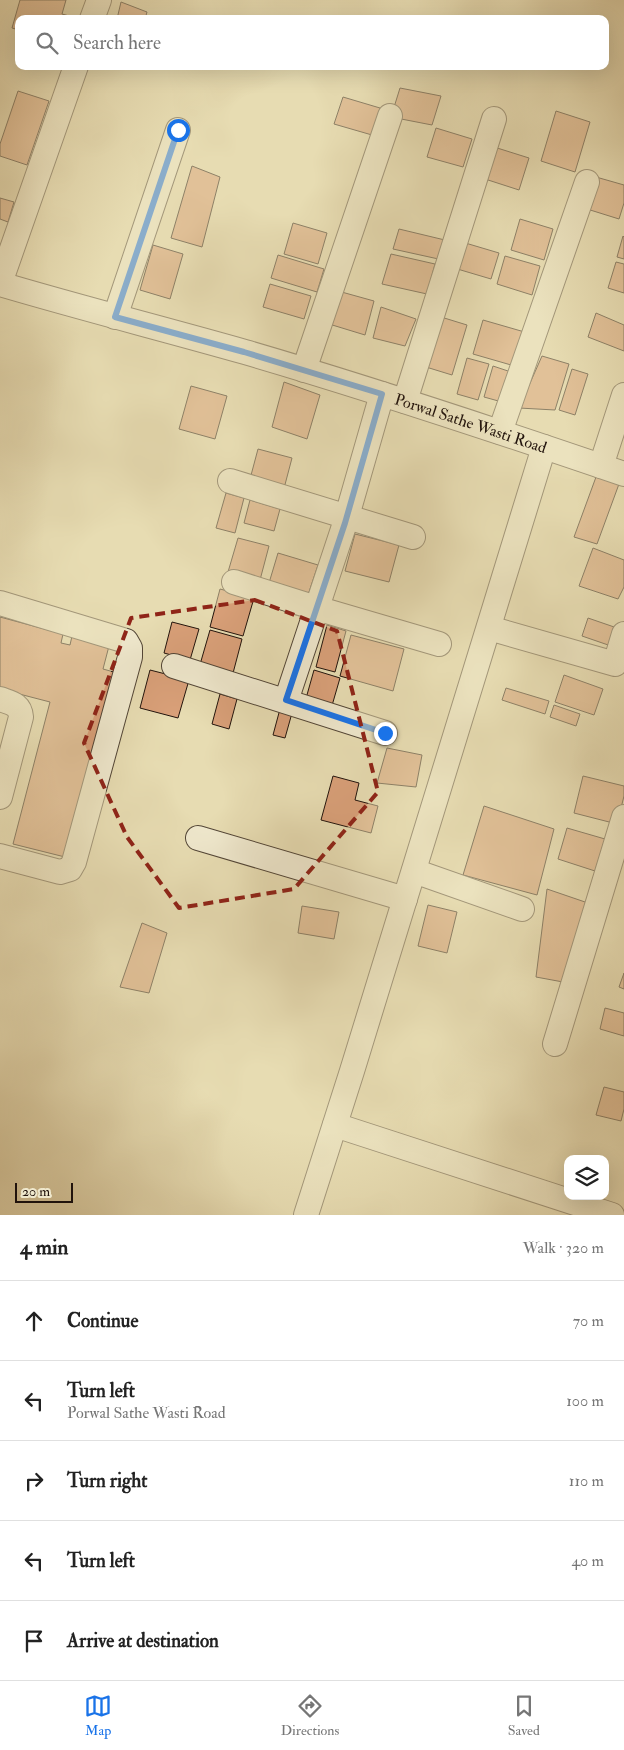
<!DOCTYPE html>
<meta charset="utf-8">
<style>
:root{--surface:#fff;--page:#f6f6f6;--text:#222;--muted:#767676;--line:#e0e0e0;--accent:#1a73e8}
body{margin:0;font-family:"IM FELL Double Pica",serif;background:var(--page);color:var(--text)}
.controls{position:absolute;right:15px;bottom:15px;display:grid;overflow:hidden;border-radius:10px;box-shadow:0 5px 20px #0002}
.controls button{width:45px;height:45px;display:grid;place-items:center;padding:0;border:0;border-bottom:1px solid var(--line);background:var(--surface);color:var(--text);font:25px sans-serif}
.scale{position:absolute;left:15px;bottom:12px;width:58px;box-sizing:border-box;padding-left:5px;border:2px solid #21130c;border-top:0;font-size:14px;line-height:18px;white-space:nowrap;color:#21130c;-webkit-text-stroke:4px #efe8cd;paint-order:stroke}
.stop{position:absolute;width:15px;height:15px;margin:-11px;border:4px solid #1a73e8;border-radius:50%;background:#fff}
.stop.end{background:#1a73e8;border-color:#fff;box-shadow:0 1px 5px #0008}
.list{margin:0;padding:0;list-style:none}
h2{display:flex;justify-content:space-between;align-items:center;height:65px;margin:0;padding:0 20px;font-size:21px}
h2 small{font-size:16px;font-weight:400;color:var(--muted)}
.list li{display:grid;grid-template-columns:32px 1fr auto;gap:15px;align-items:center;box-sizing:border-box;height:80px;padding:0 20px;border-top:1px solid var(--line)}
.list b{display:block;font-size:19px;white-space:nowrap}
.list p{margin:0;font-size:16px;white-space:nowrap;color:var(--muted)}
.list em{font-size:16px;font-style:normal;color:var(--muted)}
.icon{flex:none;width:28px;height:28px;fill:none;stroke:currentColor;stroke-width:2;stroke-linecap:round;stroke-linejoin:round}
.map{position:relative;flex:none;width:624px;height:1215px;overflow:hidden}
.search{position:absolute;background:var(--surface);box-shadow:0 5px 20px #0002;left:15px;right:15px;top:15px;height:55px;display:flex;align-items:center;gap:12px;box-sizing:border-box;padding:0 18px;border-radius:10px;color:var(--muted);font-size:19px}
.sheet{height:465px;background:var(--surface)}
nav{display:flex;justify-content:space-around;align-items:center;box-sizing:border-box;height:70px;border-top:1px solid var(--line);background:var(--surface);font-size:14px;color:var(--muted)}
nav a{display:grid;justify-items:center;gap:2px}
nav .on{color:var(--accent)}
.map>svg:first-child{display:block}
</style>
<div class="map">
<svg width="624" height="1215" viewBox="0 0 624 1215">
<rect width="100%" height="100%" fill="#e7dcb2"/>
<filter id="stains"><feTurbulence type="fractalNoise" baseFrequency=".004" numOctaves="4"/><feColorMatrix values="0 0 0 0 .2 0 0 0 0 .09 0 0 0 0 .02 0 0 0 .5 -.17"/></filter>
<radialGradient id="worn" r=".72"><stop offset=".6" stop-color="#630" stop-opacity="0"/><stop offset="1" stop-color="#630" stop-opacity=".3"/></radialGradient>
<path fill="#d9a079" stroke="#21130c" d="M20,0h46l-4,14 18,5h-61v11l-7,-2z
M121,2l26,10 -2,7h-28z
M400,88l41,8 -9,29 -41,-8z
M18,91l31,10 -22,64 -27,-9v-12z
M343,97l37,11 -8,27 -38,-11z
M556,111l34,11 -15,50 -34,-11z
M436,128l36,11 -9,28 -36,-10z
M494,147l35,11 -10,32 -34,-11z
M192,166l28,11 -18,70 -31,-9z
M596,177l28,8v18l-5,16 -32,-10z
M0,198l14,4 -6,20 -8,-3z
M520,219l33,10 -9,31 -33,-10z
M293,223l34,10 -9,31 -34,-10z
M399,229l50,12 -6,19 -50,-11z
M623,236l1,1v22l-7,-2z
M462,242l37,11 -8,26 -37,-11z
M153,245l30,9 -13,45 -30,-9z
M391,254l44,10 -8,30 -45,-10z
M278,255l46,14 -7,23 -46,-14z
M505,256l35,10 -8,29 -35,-11z
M616,262l8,2v29l-16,-5z
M270,284l41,12 -7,23 -41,-12z
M338,291l36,10 -9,34 -36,-11z
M381,307l35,12 -11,27 -32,-8z
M596,313l28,12v26l-36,-14z
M441,317l26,8 -15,50 -26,-8z
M483,320l45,13 -10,34 -45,-13z
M542,356l27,8 -14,46 -36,-2z
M467,358l22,6 -11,36 -21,-6z
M493,366l18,6 -9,30 -18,-5z
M572,369l16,5 -13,41 -16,-5z
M284,382l36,13 -13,44 -35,-12z
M191,386l36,10 -12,43 -36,-10z
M258,449l34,9 -10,38 -32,-17z
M596,477l23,7 -22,60 -23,-7z
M226,493l18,5 -9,35 -19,-5z
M250,500l30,9 -6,22 -30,-8z
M355,534l44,11 -10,37 -44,-11z
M238,538l31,8 -9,34 -32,-8z
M593,548l31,12v27l-6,12 -39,-13z
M278,553l40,12 -10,30 -39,-12z
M220,589l34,9 -11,38 -33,-9z
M0,617l63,17 -2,9 9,2 2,-9 37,10 -6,23 18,5 -48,185 -60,-15 37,-142 -50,-13z
M588,618l32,11 -6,18 -32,-11z
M172,622l27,7 -9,31 -26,-7z
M327,625l19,6 -11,41 -19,-5z
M210,630l32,9 -10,38 -33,-9z
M351,635l53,14 -11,42 -53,-15z
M150,670l39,10 -11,38 -38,-10z
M314,670l26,8 -9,31 -26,-7z
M564,675l39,14 -9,26 -39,-13z
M506,688l43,13 -4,13 -43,-14z
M220,694l17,5 -8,30 -17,-5z
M554,705l26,9 -4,12 -26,-9z
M280,709l12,4 -7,25 -12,-3z
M387,748l35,7 -6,32 -39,-4z
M333,776l26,7 -4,17 23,6 -7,27 -50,-13z
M583,776l41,10v10l-7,28 -43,-11z
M484,806l70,23 -17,66 -74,-20z
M567,828l38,11 -10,32 -37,-12z
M547,889l41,14 -25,79 -27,-5z
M428,905l29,7 -10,41 -29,-7z
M302,906l37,6 -5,27 -36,-6z
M142,923l25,10 -18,60 -29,-6z
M624,973v16l-5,-2z
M605,1008l19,5v23l-24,-7z
M604,1087l20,5v17l-3,12 -25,-6z"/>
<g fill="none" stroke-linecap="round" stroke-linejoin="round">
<g stroke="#524536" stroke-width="26">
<g id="minor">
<path d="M92,19l7,-19"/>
<path d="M0,283l76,-217"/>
<path id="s1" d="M0,284c81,24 164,45 245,68 127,37 253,79 379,122"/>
<path d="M115,317l63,-187"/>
<path d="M304,370l86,-254"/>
<path d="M405,401l89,-282"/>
<path d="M500,432l87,-250"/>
<path d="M601,466l23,-71"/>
<path d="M230,481l183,56"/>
<path d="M234,582l82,26 123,36"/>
<path d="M0,603l126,38 4,7v9l-56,205 -4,7 -10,3 -60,-16"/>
<path d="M489,628l126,36 9,-30"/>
<path d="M174,666l211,67"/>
<path d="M0,699c11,4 20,5 21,18l-21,80"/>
<path d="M286,701l59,-178 37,-129"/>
<path d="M198,838l207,61"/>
<path d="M414,871l108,38"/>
<path d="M555,1044l69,-227"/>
<path d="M335,1125l277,90"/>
<path d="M306,1215l46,-144 192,-624"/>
</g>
</g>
<use href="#minor" stroke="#efe8cd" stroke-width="24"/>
</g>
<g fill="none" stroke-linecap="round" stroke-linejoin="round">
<path stroke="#1a73e8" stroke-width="6" d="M178,130l-63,187 129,35 138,42 -37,129 -59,177 99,33"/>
</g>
<path d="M0 0H624V1215H0ZM255,600l82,31 41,161 -84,97 -115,19 -52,-71 -43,-94 47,-125z" fill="#e7dcb2" fill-opacity=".55" fill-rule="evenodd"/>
<path fill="none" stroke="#8f2418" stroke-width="4" stroke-dasharray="10 6" stroke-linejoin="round" d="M255,600l82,31 41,161 -84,97 -115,19 -52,-71 -43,-94 47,-125z"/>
<g text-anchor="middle" stroke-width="5" stroke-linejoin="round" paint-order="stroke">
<g font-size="16" fill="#21130c" stroke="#efe8cd">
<text dy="6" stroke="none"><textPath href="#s1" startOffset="491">Porwal Sathe Wasti Road</textPath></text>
</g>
</g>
<rect width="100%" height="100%" filter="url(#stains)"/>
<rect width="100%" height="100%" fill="url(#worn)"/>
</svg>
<div class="controls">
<button><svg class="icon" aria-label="layers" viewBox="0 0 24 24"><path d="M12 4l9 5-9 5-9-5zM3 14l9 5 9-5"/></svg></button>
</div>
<div class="scale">20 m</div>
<div class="stop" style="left:178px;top:130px"></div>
<div class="stop end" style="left:385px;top:733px"></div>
<div class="search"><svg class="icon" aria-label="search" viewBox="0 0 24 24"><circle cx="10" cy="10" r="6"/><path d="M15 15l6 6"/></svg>Search here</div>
</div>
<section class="sheet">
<h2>4 min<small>Walk · 320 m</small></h2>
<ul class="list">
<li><svg class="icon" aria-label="ahead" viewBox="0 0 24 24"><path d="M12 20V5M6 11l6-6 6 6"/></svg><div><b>Continue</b></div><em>70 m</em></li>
<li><svg class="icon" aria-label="left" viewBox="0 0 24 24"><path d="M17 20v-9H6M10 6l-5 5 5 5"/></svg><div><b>Turn left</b><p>Porwal Sathe Wasti Road</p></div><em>100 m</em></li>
<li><svg class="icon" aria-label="right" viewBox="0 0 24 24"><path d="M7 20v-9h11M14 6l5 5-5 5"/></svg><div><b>Turn right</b></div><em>110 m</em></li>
<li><svg class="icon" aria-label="left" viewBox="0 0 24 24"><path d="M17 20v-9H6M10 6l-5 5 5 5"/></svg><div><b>Turn left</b></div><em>40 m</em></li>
<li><svg class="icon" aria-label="arrive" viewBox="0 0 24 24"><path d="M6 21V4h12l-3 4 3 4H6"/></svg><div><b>Arrive at destination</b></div></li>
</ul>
</section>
<nav>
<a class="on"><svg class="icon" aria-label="map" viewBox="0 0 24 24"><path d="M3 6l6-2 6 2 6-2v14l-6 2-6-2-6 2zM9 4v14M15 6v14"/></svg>Map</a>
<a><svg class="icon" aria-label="directions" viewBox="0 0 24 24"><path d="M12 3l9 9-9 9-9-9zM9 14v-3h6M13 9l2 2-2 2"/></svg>Directions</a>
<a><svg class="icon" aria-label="saved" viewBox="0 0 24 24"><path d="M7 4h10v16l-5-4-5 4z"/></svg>Saved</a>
</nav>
